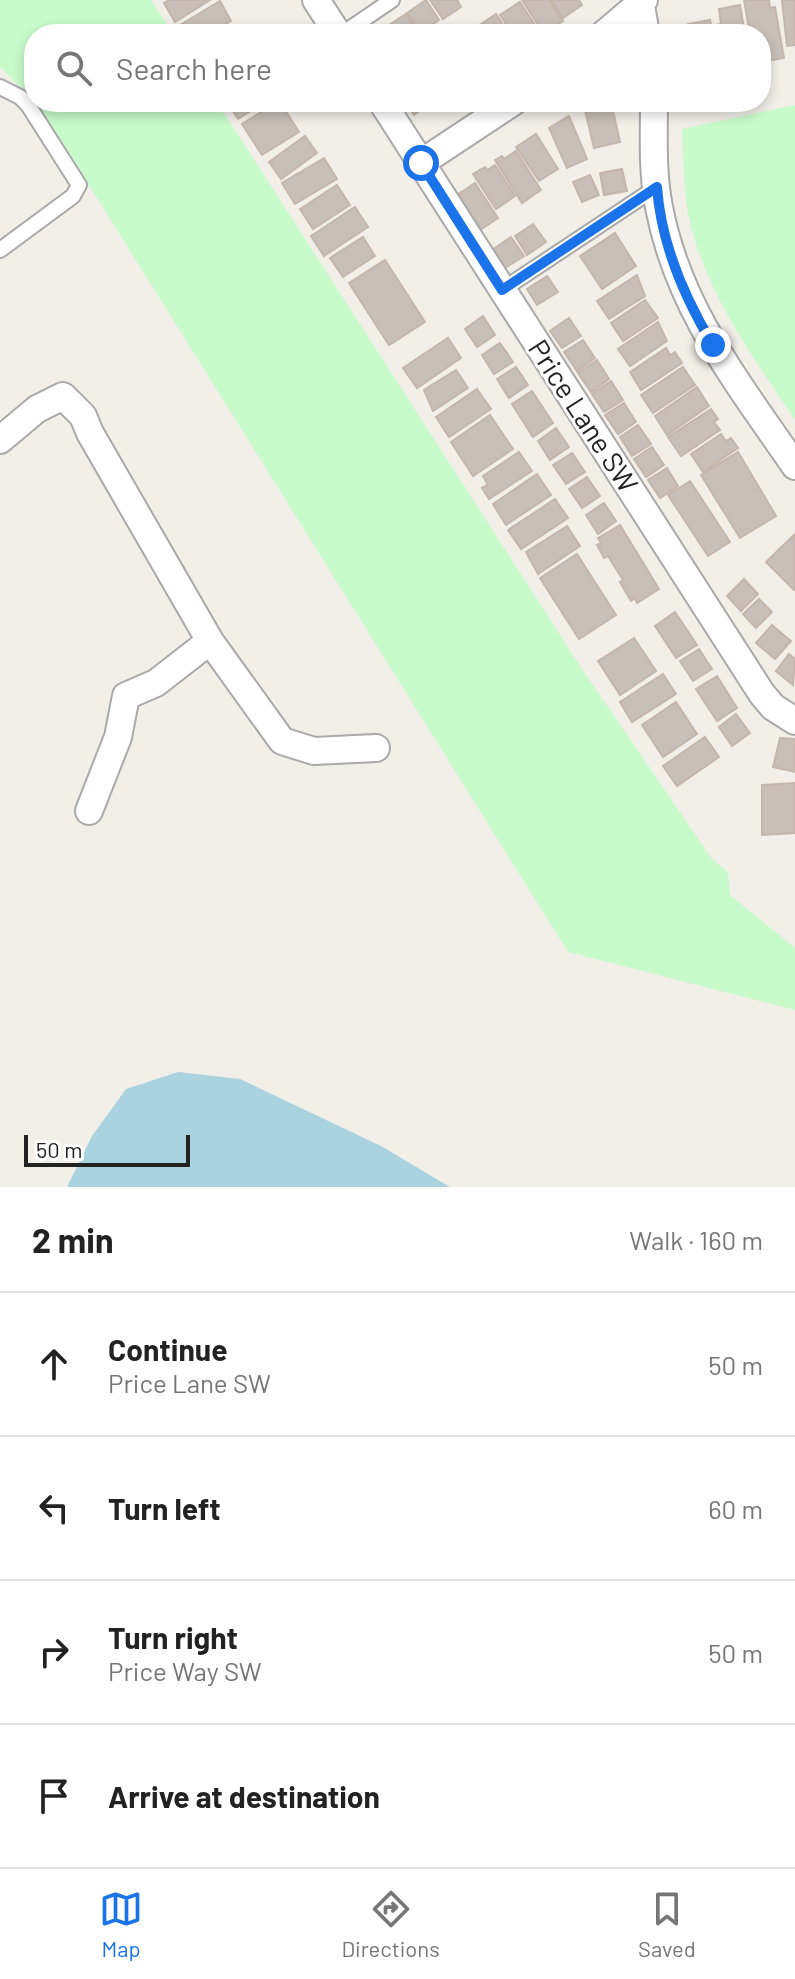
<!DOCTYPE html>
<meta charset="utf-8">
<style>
:root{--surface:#fff;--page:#f6f6f6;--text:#222;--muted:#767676;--line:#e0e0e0;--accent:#1a73e8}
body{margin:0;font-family:Barlow,sans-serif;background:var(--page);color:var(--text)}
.scale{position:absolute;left:24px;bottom:20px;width:166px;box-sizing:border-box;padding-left:8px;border:4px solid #222;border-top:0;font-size:22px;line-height:28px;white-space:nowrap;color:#222;-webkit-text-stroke:6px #fff;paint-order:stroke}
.stop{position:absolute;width:24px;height:24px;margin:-18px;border:6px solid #1a73e8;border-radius:50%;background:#fff}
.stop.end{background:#1a73e8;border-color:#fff;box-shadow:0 2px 8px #0008}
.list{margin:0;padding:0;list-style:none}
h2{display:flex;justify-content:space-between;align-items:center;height:104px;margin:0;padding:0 32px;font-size:34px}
h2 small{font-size:26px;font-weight:400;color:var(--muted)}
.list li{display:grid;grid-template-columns:52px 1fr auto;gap:24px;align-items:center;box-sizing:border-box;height:144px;padding:0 32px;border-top:2px solid var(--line)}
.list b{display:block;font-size:30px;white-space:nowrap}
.list p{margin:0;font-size:26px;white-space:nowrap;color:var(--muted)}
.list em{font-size:26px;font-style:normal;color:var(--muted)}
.icon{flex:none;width:44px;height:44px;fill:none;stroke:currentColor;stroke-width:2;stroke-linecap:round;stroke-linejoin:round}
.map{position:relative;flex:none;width:795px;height:1187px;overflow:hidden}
.search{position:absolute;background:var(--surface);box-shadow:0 4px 12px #0003;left:24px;right:24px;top:24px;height:88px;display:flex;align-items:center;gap:20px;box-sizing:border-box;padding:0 28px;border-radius:32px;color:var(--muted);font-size:30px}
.sheet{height:680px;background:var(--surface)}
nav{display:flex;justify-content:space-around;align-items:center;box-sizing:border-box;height:112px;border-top:2px solid var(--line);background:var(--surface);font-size:22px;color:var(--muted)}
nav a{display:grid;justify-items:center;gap:4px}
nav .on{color:var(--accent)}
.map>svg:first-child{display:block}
</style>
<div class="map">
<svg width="795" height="1187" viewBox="0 0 795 1187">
<rect width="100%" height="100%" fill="#f2efe9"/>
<path fill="#c8facc" d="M0,0h151l22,34h-139v68h183l365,567 130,190 16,13 2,23 65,53v62l-227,-58 -476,-762 -64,-95 -28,-28z
M795,105v315c-41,-61 -85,-121 -104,-193 -8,-31 -7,-66 -9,-98z"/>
<path fill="#aad3df" d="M178,1072l62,7 141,67 69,41h-383l25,-51 34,-47z"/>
<path fill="#c7bfb8" stroke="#c4b6ab" stroke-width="2" d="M169,0h41l-35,22 -11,-19z
M426,0l13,20 -19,13 -13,-20z
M430,0h27l4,7 -18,12z
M522,0h27l14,21 -19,13z
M551,0h28l3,5 -19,13z
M744,0h25l1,8 5,-1 9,51 -23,4v-28h-11z
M782,0h13v45l-8,1z
M220,1l11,20 -22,13h-24l-5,-9z
M520,2l21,32h-28l-13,-19z
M740,5l5,29h-27l-2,-9 5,-1 -2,-15z
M406,14l12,18 -4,2h-23l-5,-7z
M496,14l13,20h-27l-5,-7z
M710,20l3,14h-23l-2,-10z
M227,102h38l-27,17z
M277,102h3l19,30 -37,23 -20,-31z
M405,102h27l-18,13z
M583,102h28l9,40 -26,6z
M569,116l18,43 -20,9 -18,-40z
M536,134l22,35 -19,12 -23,-34z
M305,136l12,17 -36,26 -12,-17z
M516,151l25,39 -19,13 -27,-43 7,-4 2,3z
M324,158l13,21 -42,25 -13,-21z
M495,165l20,31 -19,13 -23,-35 12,-7 2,3z
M622,169l5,22 -23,4 -4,-22z
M590,175l9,20 -17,7 -9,-20z
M475,183l23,35 -18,12 -23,-35z
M337,185l13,20 -37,24 -13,-20z
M355,207l13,20 -44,29 -13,-20z
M533,224l13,18 -19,13 -12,-19z
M615,233l21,33 -34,23 -22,-33z
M363,237l12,19 -32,21 -13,-19z
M511,237l13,19 -19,12 -13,-18z
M385,260l40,62 -36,23 -40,-62z
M637,275l8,21 -36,23 -12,-18z
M547,276l11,16 -21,13 -10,-16z
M645,300l13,18 -35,23 -12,-18z
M483,316l12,19 -18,12 -12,-18z
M569,318l12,18 -19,12 -12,-17z
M658,322l9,19 -37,25 -12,-17z
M448,338l13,20 -44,30 -14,-20z
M583,340l12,18 -18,13 -13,-19z
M500,343l13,19 -19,12 -12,-19z
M666,348l4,7 5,-3 7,11 -41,27 -11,-18z
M597,360l12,19 -18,13 -13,-19z
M516,367l12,18 -19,13 -12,-19z
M683,367l12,18 -42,28 -12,-18z
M456,370l12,18 -35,23 -9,-21z
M611,381l12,19 -19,12 -12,-18z
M697,387l12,19 -42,29 -12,-19z
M477,389l14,20 -42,28 -13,-20z
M532,391l21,32 -20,14 -21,-33z
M624,403l12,19 -18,12 -13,-19z
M711,409l7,10 -4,3 6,8 -39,26 -13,-19z
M490,415l23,34 -40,27 -22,-34z
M638,425l13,19 -19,12 -12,-19z
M556,428l13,19 -19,13 -12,-19z
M721,434l5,7 5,-3 7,10 -35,24 -12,-18z
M652,447l12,18 -18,12 -12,-18z
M519,452l13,19 -43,28 -7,-11 6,-3 -5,-9z
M738,452l38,64 -36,22 -39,-63z
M572,453l13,19 -19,12 -13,-19z
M667,468l11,18 -18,12 -12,-18z
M537,474l14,21 -45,30 -13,-21z
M587,477l13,19 -18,12 -13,-19z
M690,481l40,61 -22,14 -40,-61z
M555,499l13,19 -47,31 -13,-19z
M604,503l12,18 -18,13 -12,-19z
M620,525l39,64 -22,14 -2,-5 -4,3 -11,-19 3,-2 -15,-24 -4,2 -7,-13 4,-2 -3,-5z
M567,526l13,20 -42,28 -12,-22z
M795,534v55l-1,1 -28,-28z
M577,554l39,61 -37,24 -39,-61z
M744,579l14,15 -17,17 -14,-15z
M759,599l13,13 -16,16 -13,-14z
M675,612l22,33 -21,13 -21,-32z
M772,625l19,16 -16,18 -19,-16z
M634,638l22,33 -36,24 -22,-34z
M699,649l13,20 -19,12 -13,-20z
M789,654l6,5 -2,26 -17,-14z
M663,674l13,20 -44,28 -12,-20z
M717,676l20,32 -20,13 -21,-32z
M676,702l21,32 -34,23 -21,-32z
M736,714l14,19 -18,13 -13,-19z
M705,737l14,20 -42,29 -14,-20z
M780,738l15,1v33l-22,-5z
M795,783v50l-33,2v-50z"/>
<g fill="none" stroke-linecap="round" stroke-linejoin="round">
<g stroke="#a9a9a9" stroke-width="18">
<path id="service" d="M342,34l50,-34
M0,87l20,10 8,8 51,80 -6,11 -73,54
M502,290l155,-103"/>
</g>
<g stroke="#a9a9a9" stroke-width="30">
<path id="minor" d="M316,0l22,34
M640,0l6,34
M604,34l40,-34
M382,102l380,592 11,13 22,14
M654,102c0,34 -2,71 5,105 19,101 79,176 136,259
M421,163l92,-61
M0,440l37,-31 26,-13 20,20 7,17 120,208 72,100 32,10 62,-3
M89,811l29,-74 8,-41 30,-13 54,-42"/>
</g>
<use href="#service" stroke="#fff" stroke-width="14"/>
<use href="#minor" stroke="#fff" stroke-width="26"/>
</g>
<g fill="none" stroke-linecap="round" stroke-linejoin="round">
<path stroke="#1a73e8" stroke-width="10" d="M421,163l81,127 155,-103c4,56 27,110 56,158"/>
</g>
<g text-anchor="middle" stroke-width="6" stroke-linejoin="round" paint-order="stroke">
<g font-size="28" fill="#222" stroke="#fff">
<text transform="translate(583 416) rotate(57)" y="10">Price Lane SW</text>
</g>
</g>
</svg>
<div class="scale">50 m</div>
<div class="stop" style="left:421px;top:163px"></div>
<div class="stop end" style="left:713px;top:345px"></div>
<div class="search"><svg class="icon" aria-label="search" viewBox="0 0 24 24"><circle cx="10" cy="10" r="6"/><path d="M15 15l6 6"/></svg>Search here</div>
</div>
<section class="sheet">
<h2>2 min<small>Walk · 160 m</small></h2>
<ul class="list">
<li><svg class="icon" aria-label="ahead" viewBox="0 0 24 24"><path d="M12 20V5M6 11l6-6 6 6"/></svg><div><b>Continue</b><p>Price Lane SW</p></div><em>50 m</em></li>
<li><svg class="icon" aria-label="left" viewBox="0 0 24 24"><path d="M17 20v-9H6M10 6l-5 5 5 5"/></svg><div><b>Turn left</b></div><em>60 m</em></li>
<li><svg class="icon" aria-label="right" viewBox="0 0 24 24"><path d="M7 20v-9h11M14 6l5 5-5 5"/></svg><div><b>Turn right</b><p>Price Way SW</p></div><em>50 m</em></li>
<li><svg class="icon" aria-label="arrive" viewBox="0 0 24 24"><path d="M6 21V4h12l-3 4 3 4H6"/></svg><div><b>Arrive at destination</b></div></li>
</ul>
</section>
<nav>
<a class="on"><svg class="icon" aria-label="map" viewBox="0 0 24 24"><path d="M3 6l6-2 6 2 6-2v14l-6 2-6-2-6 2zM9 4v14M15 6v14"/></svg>Map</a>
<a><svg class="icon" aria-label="directions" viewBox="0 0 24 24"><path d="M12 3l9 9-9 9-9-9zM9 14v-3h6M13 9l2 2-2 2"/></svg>Directions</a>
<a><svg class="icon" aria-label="saved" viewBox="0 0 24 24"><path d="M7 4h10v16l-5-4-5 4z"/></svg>Saved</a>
</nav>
